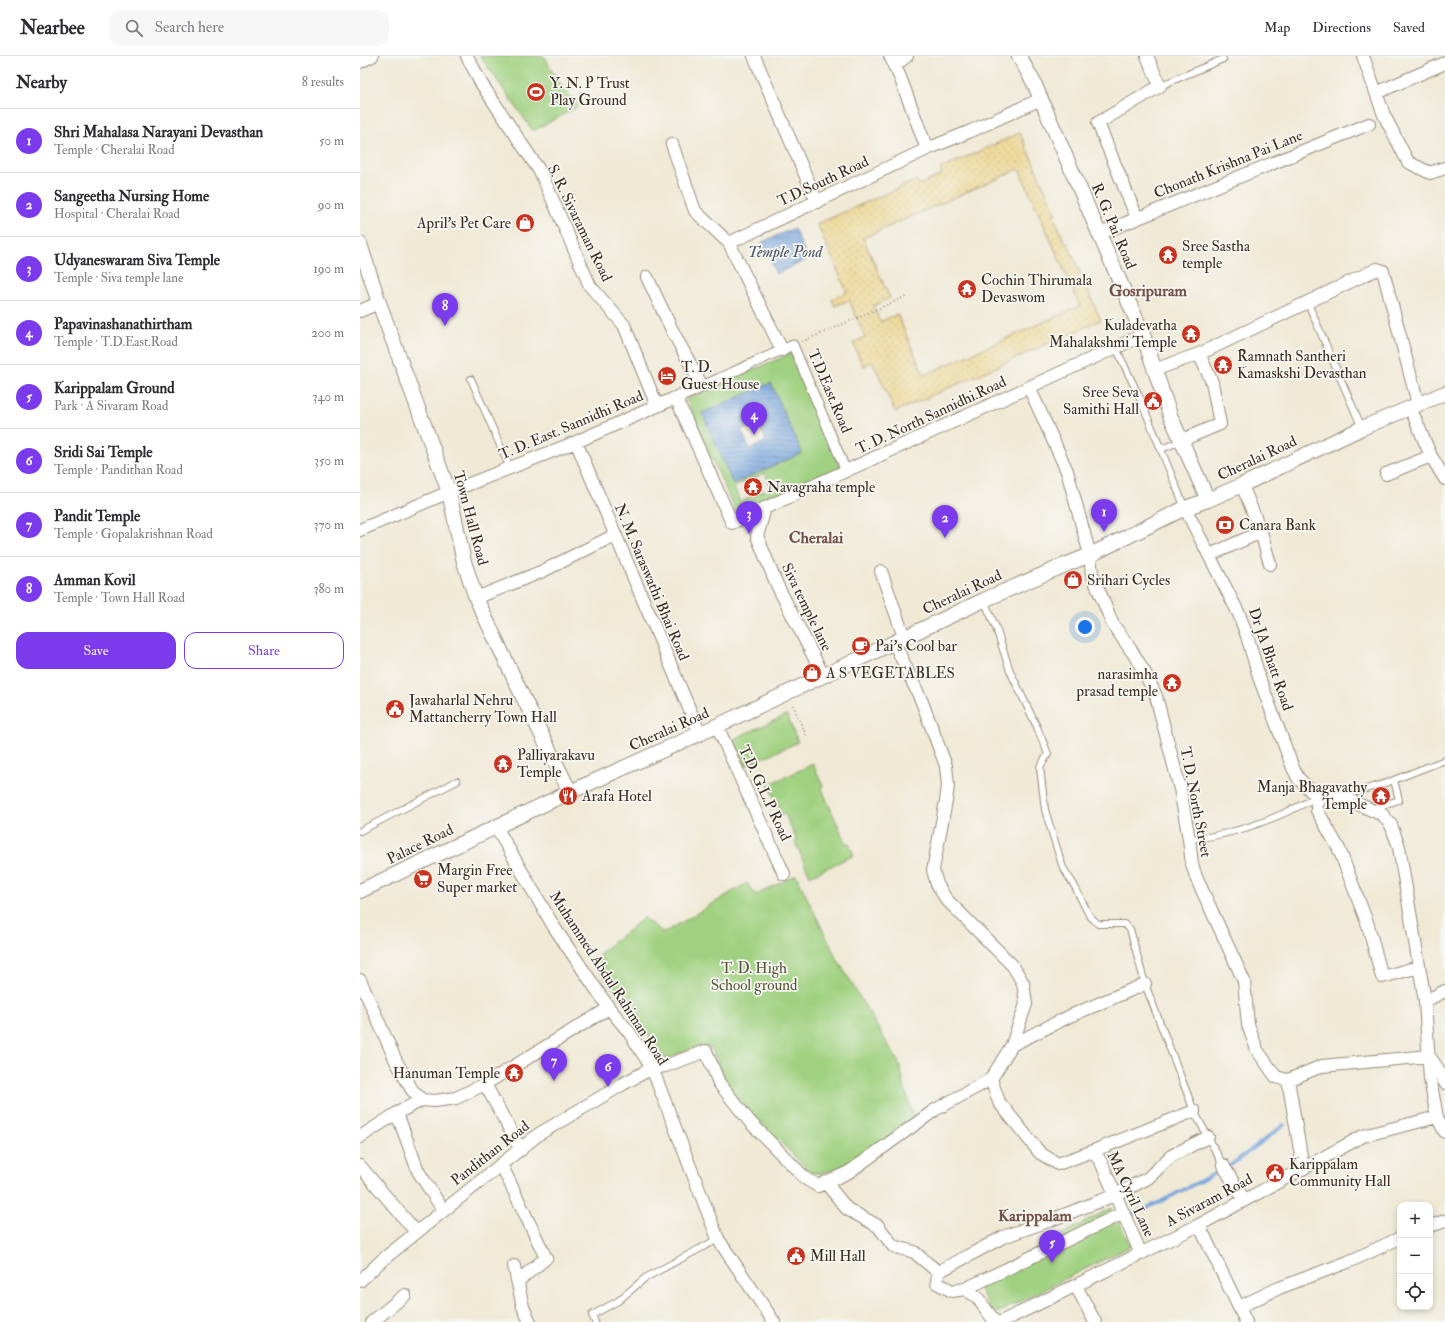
<!DOCTYPE html>
<meta charset="utf-8">
<style>
:root{--surface:#fff;--page:#f7f7f7;--text:#2b2b33;--muted:#7c7c81;--line:#e1e1e2;--accent:#7c3aed}
body{margin:0;font-family:"IM FELL Double Pica",serif;background:var(--page);color:var(--text)}
.controls{position:absolute;right:12px;bottom:12px;display:grid;overflow:hidden;border-radius:8px;box-shadow:0 2px 6px #0003}
.controls button{width:36px;height:36px;display:grid;place-items:center;padding:0;border:0;border-bottom:1px solid var(--line);background:var(--surface);color:var(--text);font:20px sans-serif}
.you{position:absolute;left:725px;top:571px;width:14px;height:14px;margin:-10px;border:3px solid #fff;border-radius:50%;background:#1a73e8;box-shadow:0 0 0 6px #1a73e833}
.badge{display:grid;place-items:center;width:26px;height:26px;border-radius:50%;background:var(--accent);color:#fff;font-size:13px;font-weight:700}
.pin{position:absolute;translate:-50% -33px;filter:drop-shadow(0 1px 2px #0008)}
.pin::after{content:'';position:absolute;top:21px;width:14px;height:12px;background:inherit;clip-path:polygon(0 0,100% 0,50% 100%)}
.list{margin:0;padding:0;list-style:none}
h2{display:flex;justify-content:space-between;align-items:center;height:52px;margin:0;padding:0 16px;font-size:17px}
h2 small{font-size:13px;font-weight:400;color:var(--muted)}
.list li{display:grid;grid-template-columns:26px 1fr auto;gap:12px;align-items:center;box-sizing:border-box;height:64px;padding:0 16px;border-top:1px solid var(--line)}
.list b{display:block;font-size:15px;white-space:nowrap}
.list p{margin:0;font-size:13px;white-space:nowrap;color:var(--muted)}
.list em{font-size:13px;font-style:normal;color:var(--muted)}
.actions{display:flex;gap:8px;padding:12px 16px}
.actions a{flex:1;padding:9px 0;border:1px solid var(--accent);border-radius:12px;text-align:center;font-size:14px;color:var(--accent)}
.actions .main{background:var(--accent);color:#fff}
.icon{flex:none;width:22px;height:22px;fill:none;stroke:currentColor;stroke-width:2;stroke-linecap:round;stroke-linejoin:round}
.map{position:relative;flex:none;width:1085px;height:1266px;overflow:hidden}
header{display:flex;align-items:center;gap:24px;box-sizing:border-box;height:56px;padding:0 20px;background:var(--surface);border-bottom:1px solid var(--line)}
header strong{font-size:19px}
nav{display:flex;gap:22px;margin-inline-start:auto;font-size:14px}
.search{width:280px;height:36px;background:var(--page);display:flex;align-items:center;gap:10px;box-sizing:border-box;padding:0 14px;border-radius:12px;color:var(--muted);font-size:15px}
main{display:flex}
aside{flex:1;background:var(--surface)}
.map>svg:first-child{display:block}
</style>
<header>
<strong>Nearbee</strong>
<div class="search"><svg class="icon" aria-label="search" viewBox="0 0 24 24"><circle cx="10" cy="10" r="6"/><path d="M15 15l6 6"/></svg>Search here</div>
<nav><a>Map</a><a>Directions</a><a>Saved</a></nav>
</header>
<main>
<aside>
<h2>Nearby<small>8 results</small></h2>
<ul class="list">
<li><span class="badge">1</span><div><b>Shri Mahalasa Narayani Devasthan</b><p>Temple · Cheralai Road</p></div><em>50 m</em></li>
<li><span class="badge">2</span><div><b>Sangeetha Nursing Home</b><p>Hospital · Cheralai Road</p></div><em>90 m</em></li>
<li><span class="badge">3</span><div><b>Udyaneswaram Siva Temple</b><p>Temple · Siva temple lane</p></div><em>190 m</em></li>
<li><span class="badge">4</span><div><b>Papavinashanathirtham</b><p>Temple · T.D.East.Road</p></div><em>200 m</em></li>
<li><span class="badge">5</span><div><b>Karippalam Ground</b><p>Park · A Sivaram Road</p></div><em>340 m</em></li>
<li><span class="badge">6</span><div><b>Sridi Sai Temple</b><p>Temple · Pandithan Road</p></div><em>350 m</em></li>
<li><span class="badge">7</span><div><b>Pandit Temple</b><p>Temple · Gopalakrishnan Road</p></div><em>370 m</em></li>
<li><span class="badge">8</span><div><b>Amman Kovil</b><p>Temple · Town Hall Road</p></div><em>380 m</em></li>
</ul>
<div class="actions"><a class="main">Save</a><a>Share</a></div>
</aside>
<div class="map">
<svg width="1085" height="1266" viewBox="0 0 1085 1266">
<defs>
<pattern id="sand-dots" width="8" height="8" patternUnits="userSpaceOnUse"><rect width="8" height="8" fill="#eeda9e"/><path d="M2 2h.1M6 6h.1" fill="none" stroke="#cdbb88" stroke-width="1.8" stroke-linecap="round"/></pattern>
<pattern id="water-rules" width="6" height="5" patternUnits="userSpaceOnUse"><rect width="6" height="5" fill="#73a3dd"/><path d="M0 2.5h6" fill="none" stroke="#6085b3"/></pattern>
</defs>
<rect width="100%" height="100%" fill="#f6f6f2"/>
<filter id="ink" filterUnits="userSpaceOnUse"><feTurbulence type="fractalNoise" baseFrequency=".025" numOctaves="2"/><feDisplacementMap in="SourceGraphic" scale="8" xChannelSelector="R" yChannelSelector="G"/><feConvolveMatrix kernelMatrix="1 2 1 2 8 2 1 2 1" color-interpolation-filters="sRGB"/></filter>
<filter id="wash" filterUnits="userSpaceOnUse"><feTurbulence type="fractalNoise" baseFrequency=".012" numOctaves="4" result="noise"/><feDisplacementMap in="SourceGraphic" scale="16" xChannelSelector="R" yChannelSelector="G"/><feGaussianBlur stdDeviation="0.9" result="paint"/><feColorMatrix in="noise" values="0 0 0 0 0 0 0 0 0 0 0 0 0 0 0 0 0 1.4 0 .05"/><feComposite in="paint" operator="in"/></filter>
<g filter="url(#wash)">
<rect width="100%" height="100%" fill="#f0e9d5"/>
<path fill="url(#sand-dots)" stroke="#94825e" fill-rule="evenodd" d="M660,77l36,81 -3,1 12,28 2,-1 34,78 -206,92 -22,-50 -10,4 -10,-23 12,-6 -16,-37 -14,6 -3,-7 15,-7 -30,-68 100,-44 2,5 23,-10 -2,-6zM659,113l61,137 -156,69 -27,-61 -17,8 -7,-16 17,-8 -27,-60z"/>
<path fill="#a0d180" stroke="#6e7e4f" fill-rule="evenodd" d="M120,0h64l12,23 23,27 -46,25z
M432,297l50,116 -105,46 -51,-116zM411,327l31,70 -69,31 -31,-71zM405,417l6,14 -31,15 -6,-15z
M427,659l11,27 -53,24 -12,-27z
M453,708l10,22 -2,1 25,57 3,-1 5,12 -44,21 -15,-34 2,-1 -12,-27 -3,1 -14,-30z
M436,819l40,82 64,108 4,21 10,31 -23,20 -52,31 -17,5h-11l-69,-69 -16,-23 -15,-34 -11,-1 -34,13 -69,-92 3,-14 44,-35 20,15 83,-50 9,12z
M751,1152l20,38 -138,69 -17,-34z"/>
<path fill="url(#water-rules)" stroke="#57667e" fill-rule="evenodd" d="M434,172l14,31 -32,15 -14,-32z
M411,327l31,70 -69,31 -31,-71zM398,367l8,18 -16,8 -9,-19z"/>
<g fill="none" stroke-linecap="round" stroke-linejoin="round">
<path stroke="#73a3dd" stroke-width="3.5" d="M773,1158l27,-12 71,-37 53,-40"/>
</g>
</g>
<g filter="url(#ink)">
<g fill="none" stroke-linecap="round" stroke-linejoin="round">
<g stroke="#968a7a" stroke-width="8">
<path id="service" d="M800,30l63,-27
M947,245l55,127
M756,292l23,48 46,112
M111,323l39,89
M801,393l20,-8
M624,544l12,28 14,43 27,56 11,27 -8,13 5,43 18,58 11,17 15,30 9,9h26l6,5 15,55 49,127 29,54
M983,740l43,-13 59,-23
M1011,753l28,-9 -5,-20
M0,775l97,-50
M829,783c44,-3 89,-21 128,-42
M235,1266l-3,-7 26,-14 27,-23 73,-39"/>
</g>
<g stroke="#968a7a" stroke-width="11">
<path id="pedestrian" d="M342,330l91,-41 53,126"/>
</g>
<g stroke="#968a7a" stroke-width="14">
<path id="minor" d="M107,0l14,27 60,90 49,113 34,39 33,81
M394,0l63,146
M530,0l10,21 27,72
M1003,0l21,59 24,47 22,11 15,-5
M0,6l12,-6
M534,10l13,-10
M1016,37l69,-30
M312,88l23,67 34,32
M777,162l-39,-95 62,-37 -13,-30
M739,178l270,-110
M0,255l19,-8
M422,294l-53,-107 198,-94 44,-18 70,-32
M794,314l45,-16
M669,331l38,84 23,84 2,19 17,41 3,8 21,30 12,20 11,23 24,93 9,50 3,25 4,13 48,104 4,44 9,25 19,27 12,3 34,-14 107,-10 9,13 7,14
M316,342l56,125 411,-188
M1050,351l21,49 14,23
M822,384l38,-16 -8,-42 -13,-28 178,-85 6,2 35,133
M216,386l124,292
M1026,418l45,-18
M405,452l-8,28 20,49 46,90
M825,452l54,106 8,22 13,44 33,88 5,10 19,19h25l41,18 8,10 8,22 26,154 5,78 7,38 8,15
M0,474l89,-38 127,-50 126,-56 -30,-56 -25,-53
M901,476l9,32
M850,499l51,-23 -19,-47
M521,515l23,66
M116,542l67,-27 72,-36
M534,586l28,60 24,64 2,20 -2,15 -13,69 4,14 9,15 67,67 10,17 3,21 -14,41 -21,34
M357,670l67,148
M957,741v13l22,39 29,76 14,52 37,-10
M136,771l58,100 55,81 20,24 23,36 66,171 56,83
M0,924l36,81 16,29 10,10 13,1 21,-3 29,-14 124,-76
M1065,945l20,-10
M652,989l58,-29 75,-32
M631,1023l8,23 41,51 18,11 35,-13 8,11 40,92
M928,1024l15,87
M125,1028l36,66
M37,1057l21,58 25,39
M0,1081l37,-24 25,-13
M733,1095l101,-40
M141,1108l45,94 -28,23
M863,1109l21,35
M0,1110l56,66
M466,1127l21,26 31,17 15,20 21,6 24,20 65,-35 48,-17 64,-25 33,-17 23,-22 37,-19
M839,1169l47,97
M1070,1170l15,-5
M154,1210l9,41 7,15
M578,1216l-1,11 15,8 13,-2 12,8 18,25
M0,1225l21,-20 158,-127 84,-50 29,-16 13,-2 41,-15 13,32 31,39 56,57 12,7 31,-14 86,-62 56,-31
M716,1230l19,36
M605,1233l158,-76
M879,1251l40,-19 69,-26 52,-24
M12,1266l33,-27
M641,1266l198,-97 164,-89 74,-19"/>
</g>
<g stroke="#968a7a" stroke-width="16">
<path id="tertiary" d="M659,0l15,27 109,252 27,80 38,85
M0,188l19,59 70,189 15,70 12,36 46,97 48,97
M0,835l210,-99 151,-68 263,-124 81,-35 25,-10 95,-47 23,-8 34,-15 120,-57 83,-35"/>
</g>
<path stroke="#968a7a" stroke-width="2" stroke-dasharray="1 3" stroke-linecap="butt" d="M442,286l105,-46
M433,649l13,30"/>
<use href="#service" stroke="#fff" stroke-width="6"/>
<use href="#pedestrian" stroke="#fff" stroke-width="9"/>
<use href="#minor" stroke="#fff" stroke-width="12"/>
<use href="#tertiary" stroke="#fff" stroke-width="14"/>
</g>
</g>
<defs>
<g id="stadium-disc" transform="scale(1)"><circle r="9.5" fill="#c8321e" stroke="#f6f6f2"/><path d="M0-5a6.5 5 0 1 0 0 10a6.5 5 0 1 0 0-10ZM-3.5-1.8h7v3.6h-7Z" fill="#fff"/></g>
<g id="shop-disc" transform="scale(1)"><circle r="9.5" fill="#c8321e" stroke="#f6f6f2"/><path d="M-5-2.5h2.3a2.7 3.5 0 0 1 5.4 0H5L5.5 6h-11ZM-1.5-2.5h3a1.5 2.3 0 0 0-3 0Z" fill="#fff"/></g>
<g id="temple-disc" transform="scale(1)"><circle r="9.5" fill="#c8321e" stroke="#f6f6f2"/><path d="M0-6L5-2H3V0L6.5 2.5H4V6H1.5V3h-3V6H-4V2.5H-6.5L-3 0V-2H-5Z" fill="#fff"/></g>
<g id="hotel-disc" transform="scale(1)"><circle r="9.5" fill="#c8321e" stroke="#f6f6f2"/><path d="M-6-4.5h1.5V1H6V5H4.5V3h-9V5H-6ZM-4 0a1.8 1.8 0 1 1 3.6 0ZM.5 0V-2.5h3Q6-2.5 6 0Z" fill="#fff"/></g>
<g id="civic-disc" transform="scale(1)"><circle r="9.5" fill="#c8321e" stroke="#f6f6f2"/><path d="M-.6-6.5H3V-4.5H.6V-3L4-1V1h2V6H-6V1h2V-1L-.6-3ZM-1.2 2.5V6h2.4V2.5Z" fill="#fff"/></g>
<g id="bank-disc" transform="scale(1)"><circle r="9.5" fill="#c8321e" stroke="#f6f6f2"/><path d="M-6-4H6V4H-6ZM0-2.3a2.3 2.3 0 1 0 0 4.6a2.3 2.3 0 1 0 0-4.6Z" fill="#fff"/></g>
<g id="cafe-disc" transform="scale(1)"><circle r="9.5" fill="#c8321e" stroke="#f6f6f2"/><path d="M-5.5-4.5H6V0H3Q3 3.5 0 3.5H-2.5Q-5.5 3.5-5.5 0ZM3-3.2v2h1.7v-2ZM-6 4.5H4V6H-6Z" fill="#fff"/></g>
<g id="restaurant-disc" transform="scale(1)"><circle r="9.5" fill="#c8321e" stroke="#f6f6f2"/><path d="M-5-6h1v4h1v-4h1v4h1v-4h1v5L-1.5 .5V6h-2V.5L-5-1ZM5-6V6H3V1.5H1.5Q1.5-4 5-6Z" fill="#fff"/></g>
<g id="supermarket-disc" transform="scale(1)"><circle r="9.5" fill="#c8321e" stroke="#f6f6f2"/><path d="M-6-5.5h2.5l.6 2H6L4.5 2H-2.5L-4.4-4H-6ZM-1.5 3.2a1.3 1.3 0 1 0 .1 0ZM3 3.2a1.3 1.3 0 1 0 .1 0Z" fill="#fff"/></g>
</defs>
<g fill-rule="evenodd">
<use href="#stadium-disc" x="176" y="36"/>
<use href="#shop-disc" x="165" y="167"/>
<use href="#temple-disc" x="808" y="199"/>
<use href="#temple-disc" x="607" y="233"/>
<use href="#temple-disc" x="831" y="278"/>
<use href="#temple-disc" x="863" y="309"/>
<use href="#hotel-disc" x="307" y="320"/>
<use href="#civic-disc" x="793" y="345"/>
<use href="#temple-disc" x="393" y="431"/>
<use href="#bank-disc" x="865" y="469"/>
<use href="#shop-disc" x="713" y="524"/>
<use href="#cafe-disc" x="501" y="590"/>
<use href="#shop-disc" x="452" y="617"/>
<use href="#temple-disc" x="812" y="627"/>
<use href="#civic-disc" x="35" y="653"/>
<use href="#temple-disc" x="143" y="708"/>
<use href="#restaurant-disc" x="208" y="740"/>
<use href="#temple-disc" x="1021" y="740"/>
<use href="#supermarket-disc" x="63" y="823"/>
<use href="#temple-disc" x="154" y="1017"/>
<use href="#civic-disc" x="915" y="1117"/>
<use href="#civic-disc" x="436" y="1200"/>
</g>
<g text-anchor="middle" stroke-width="3.5" stroke-linejoin="round" paint-order="stroke">
<g font-size="15" fill="#3b2a1e" stroke="#f6f6f2" text-anchor="start">
<text x="190" y="32">Y. N. P Trust<tspan x="190" dy="17">Play Ground</tspan></text>
<text x="151" y="172" text-anchor="end">April's Pet Care</text>
<text x="822" y="195">Sree Sastha<tspan x="822" dy="17">temple</tspan></text>
<text x="621" y="229">Cochin Thirumala<tspan x="621" dy="17">Devaswom</tspan></text>
<text x="817" y="274" text-anchor="end">Kuladevatha<tspan x="817" dy="17">Mahalakshmi Temple</tspan></text>
<text x="877" y="305">Ramnath Santheri<tspan x="877" dy="17">Kamaskshi Devasthan</tspan></text>
<text x="321" y="316">T. D.<tspan x="321" dy="17">Guest House</tspan></text>
<text x="779" y="341" text-anchor="end">Sree Seva<tspan x="779" dy="17">Samithi Hall</tspan></text>
<text x="407" y="436">Navagraha temple</text>
<text x="879" y="474">Canara Bank</text>
<text x="727" y="529">Srihari Cycles</text>
<text x="515" y="595">Pai's Cool bar</text>
<text x="466" y="622">A S VEGETABLES</text>
<text x="798" y="623" text-anchor="end">narasimha<tspan x="798" dy="17">prasad temple</tspan></text>
<text x="49" y="649">Jawaharlal Nehru<tspan x="49" dy="17">Mattancherry Town Hall</tspan></text>
<text x="157" y="704">Palliyarakavu<tspan x="157" dy="17">Temple</tspan></text>
<text x="1007" y="736" text-anchor="end">Manja Bhagavathy<tspan x="1007" dy="17">Temple</tspan></text>
<text x="222" y="745">Arafa Hotel</text>
<text x="77" y="819">Margin Free<tspan x="77" dy="17">Super market</tspan></text>
<text x="140" y="1022" text-anchor="end">Hanuman Temple</text>
<text x="929" y="1113">Karippalam<tspan x="929" dy="17">Community Hall</tspan></text>
<text x="450" y="1205">Mill Hall</text>
</g>
<g font-size="15" fill="#3b2a1e" stroke="#f6f6f2">
<text transform="translate(868 108) rotate(-22)" y="5">Chonath Krishna Pai Lane</text>
<text transform="translate(463 125) rotate(-25)" y="5">T.D.South Road</text>
<text transform="translate(220 167) rotate(64)" y="5">S. R. Sivaraman Road</text>
<text transform="translate(754 170) rotate(67)" y="5">R. G. Pai. Road</text>
<text transform="translate(470 335) rotate(67)" y="5">T.D.East.Road</text>
<text transform="translate(571 359) rotate(-25)" y="5">T. D. North Sannidhi.Road</text>
<text transform="translate(211 369) rotate(-23)" y="5">T. D. East. Sannidhi Road</text>
<text transform="translate(897 402) rotate(-25)" y="5">Cheralai Road</text>
<text transform="translate(111 462) rotate(75)" y="5">Town Hall Road</text>
<text transform="translate(292 526) rotate(67)" y="5">N. M. Saraswathi Bhai Road</text>
<text transform="translate(602 536) rotate(-25)" y="5">Cheralai Road</text>
<text transform="translate(447 551) rotate(64)" y="5">Siva temple lane</text>
<text transform="translate(911 603) rotate(71)" y="5">Dr JA Bhatt Road</text>
<text transform="translate(309 673) rotate(-24)" y="5">Cheralai Road</text>
<text transform="translate(405 737) rotate(65)" y="5">T.D. G.L.P Road</text>
<text transform="translate(836 746) rotate(79)" y="5">T. D. North Street</text>
<text transform="translate(60 788) rotate(-26)" y="5">Palace Road</text>
<text transform="translate(249 922) rotate(57)" y="5">Muhammed Abdul Rahiman Road</text>
<text transform="translate(130 1097) rotate(-38)" y="5">Pandithan Road</text>
<text transform="translate(771 1138) rotate(65)" y="5">MA Cyril Lane</text>
<text transform="translate(849 1144) rotate(-28)" y="5">A Sivaram Road</text>
</g>
<g font-size="15" fill="#545436" stroke="#f6f6f2">
<text x="394" y="917">T. D. High<tspan x="394" dy="17">School ground</tspan></text>
</g>
<g font-size="16" font-style="italic" fill="#4f5461" stroke="#f6f6f2">
<text x="425" y="201">Temple Pond</text>
</g>
<g font-size="16" font-weight="bold" fill="#755147" stroke="#f6f6f2">
<text x="788" y="240">Gosripuram</text>
<text x="456" y="487">Cheralai</text>
<text x="675" y="1165">Karippalam</text>
</g>
</g>
</svg>
<div class="controls">
<button>+</button>
<button>−</button>
<button><svg class="icon" aria-label="locate" viewBox="0 0 24 24"><circle cx="12" cy="12" r="6"/><path d="M12 2v4M12 18v4M2 12h4M18 12h4"/></svg></button>
</div>
<div class="you"></div>
<div class="pin badge" style="left:744px;top:476px">1</div>
<div class="pin badge" style="left:585px;top:482px">2</div>
<div class="pin badge" style="left:389px;top:478px">3</div>
<div class="pin badge" style="left:394px;top:379px">4</div>
<div class="pin badge" style="left:692px;top:1207px">5</div>
<div class="pin badge" style="left:248px;top:1031px">6</div>
<div class="pin badge" style="left:194px;top:1025px">7</div>
<div class="pin badge" style="left:85px;top:270px">8</div>
</div>
</main>
